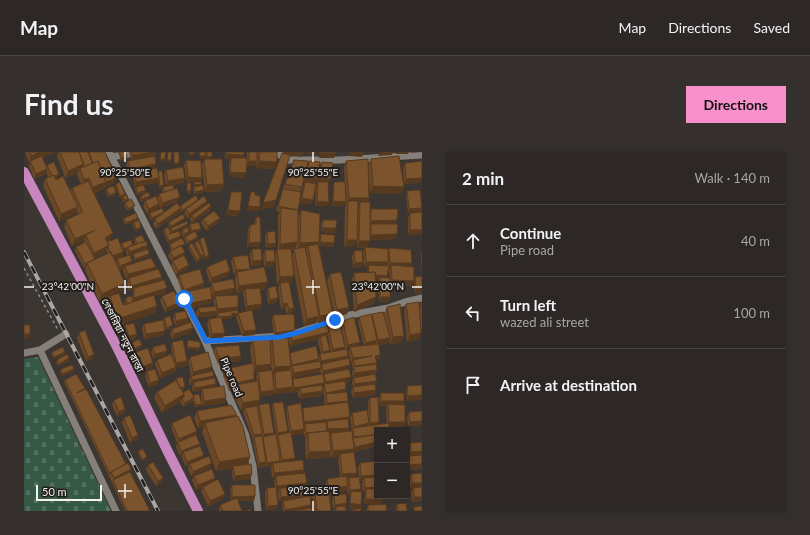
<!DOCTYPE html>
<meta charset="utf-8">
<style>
:root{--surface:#2d2826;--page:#35302e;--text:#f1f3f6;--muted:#a7a6a7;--line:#484443;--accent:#f890cc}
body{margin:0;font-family:Lato,"Noto Sans Bengali",sans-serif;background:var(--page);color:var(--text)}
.controls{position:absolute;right:12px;bottom:12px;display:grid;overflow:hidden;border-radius:0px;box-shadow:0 2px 6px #0003}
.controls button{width:36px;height:36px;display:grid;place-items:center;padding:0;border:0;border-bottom:1px solid var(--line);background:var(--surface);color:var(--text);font:20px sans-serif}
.scale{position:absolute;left:12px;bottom:10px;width:66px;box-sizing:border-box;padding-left:4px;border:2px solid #f5f2ef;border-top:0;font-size:11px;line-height:14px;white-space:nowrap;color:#f5f2ef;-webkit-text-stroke:3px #211e1c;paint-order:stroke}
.stop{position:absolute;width:12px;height:12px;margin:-9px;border:3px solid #1a73e8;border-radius:50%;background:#fff}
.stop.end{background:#1a73e8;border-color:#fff;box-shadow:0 1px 4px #0008}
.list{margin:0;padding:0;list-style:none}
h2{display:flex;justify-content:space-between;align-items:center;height:52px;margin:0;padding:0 16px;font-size:17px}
h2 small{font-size:13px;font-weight:400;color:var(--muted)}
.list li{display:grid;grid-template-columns:26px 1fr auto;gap:12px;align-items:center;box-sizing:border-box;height:72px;padding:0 16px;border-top:1px solid var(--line)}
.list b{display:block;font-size:15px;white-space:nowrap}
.list p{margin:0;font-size:13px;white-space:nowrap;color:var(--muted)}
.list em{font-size:13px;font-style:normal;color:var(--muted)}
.icon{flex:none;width:22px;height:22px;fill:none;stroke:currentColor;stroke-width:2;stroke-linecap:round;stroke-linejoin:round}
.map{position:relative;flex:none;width:398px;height:359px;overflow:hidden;border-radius:0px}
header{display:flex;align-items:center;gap:24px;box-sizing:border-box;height:56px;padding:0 20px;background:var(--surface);border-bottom:1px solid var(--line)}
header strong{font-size:19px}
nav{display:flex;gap:22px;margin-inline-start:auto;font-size:14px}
.intro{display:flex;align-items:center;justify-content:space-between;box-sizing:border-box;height:96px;padding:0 24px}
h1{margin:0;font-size:28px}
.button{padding:10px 18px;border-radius:0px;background:var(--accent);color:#111;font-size:14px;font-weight:700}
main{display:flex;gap:24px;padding:0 24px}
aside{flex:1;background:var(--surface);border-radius:0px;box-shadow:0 2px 6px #0003}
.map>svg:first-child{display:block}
</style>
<header>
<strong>Map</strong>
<nav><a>Map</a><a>Directions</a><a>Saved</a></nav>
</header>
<div class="intro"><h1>Find us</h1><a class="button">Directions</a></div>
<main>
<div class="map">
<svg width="398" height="359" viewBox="0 0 398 359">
<defs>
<pattern id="cemetery-stones" width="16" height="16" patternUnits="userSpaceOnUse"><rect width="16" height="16" fill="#355945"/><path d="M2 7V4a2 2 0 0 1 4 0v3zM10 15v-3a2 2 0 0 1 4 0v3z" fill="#537160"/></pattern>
</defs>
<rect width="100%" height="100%" fill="#3c3632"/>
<path fill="url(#cemetery-stones)" d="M14,205l73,154h-87v-152z"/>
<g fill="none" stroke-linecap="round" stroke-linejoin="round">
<path stroke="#8f8b87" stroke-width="1.5" stroke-dasharray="3 3" stroke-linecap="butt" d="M0,116l34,62"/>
<path stroke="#857f7a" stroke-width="7" d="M85,0l96,189 41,95 7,30 5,45
M254,0l3,4 7,4h51l83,-5
M88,5l26,-5
M269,182l57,-19 38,-7 17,-6 17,-4
M181,189l78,-5
M16,198l76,161
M0,201l16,-3 26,-16"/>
<path stroke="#c886be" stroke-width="10" d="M0,20l94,177 50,103 30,59"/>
<g stroke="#aba7a4" stroke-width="4">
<path id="rail" d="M0,100l134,259"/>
</g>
<use href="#rail" stroke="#211e1c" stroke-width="2.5" stroke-dasharray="8" stroke-linecap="butt"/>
</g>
<path fill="#6a4727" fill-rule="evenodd" d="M1,0h31l-14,5 4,10 1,-2 12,9 -2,4 -1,1 14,12 2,-3 9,-4 -4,-9 1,-2 -13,5 -8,-22 2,-4h46l9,31 -9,4 -1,2 -10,4 16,47 11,5 1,-2 11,2 2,-1 -1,-4 1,-2 11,11 3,7 -15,5 -1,-5v-2l-3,2 1,8 24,6 7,7 -1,4 6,7 -2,5 -11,3 1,17 -40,13 -8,-23 2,-7 -10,5 -14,-31 1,-3 -2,1 -9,-17 1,-4 7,-4 1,-2 -12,5 -8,-19 2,-7 12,-6 -2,-4 -1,4 -16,7 -16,-35 2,-7 3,-2 -2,-5v2l-12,5 -5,-13 1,-4 -1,1zM103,98l-1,2 1,4 -10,3 -1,4 -2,-4 8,-2 1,-5v-1zM83,99v3l-13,6 1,-2 11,-6zM100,117l-1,2 3,8 3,-1 -2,5 2,8 5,-1 -1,3 -1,6 -6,-1 -1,2 1,3 -3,1v1l-13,-10 13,-5 -4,-20z
M94,0h7l1,7 -5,2z
M105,0h27l-1,5 -1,11 4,5v-2l5,16 -4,1 -1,-8 -1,3 -13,2 1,8 -8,2 -2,-6 1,-2 3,-1 -4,1 -2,-11 1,-3 -5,1 -3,-9 2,-4 3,-1z
M150,0h5v11l-1,2h-4z
M182,0h6l-1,7 13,25 -3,7 -16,1 -3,-26 2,-7h2z
M201,0h19l-1,6 3,15 -2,5 -15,-2v-14l2,-3h-6z
M223,0h10v9l1,-9h19l-3,17 -18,-1 1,-7 -2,5h-8z
M347,7l30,35 -31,-1 -2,-27z
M162,8l16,18 -1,4 2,11 -9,1 -1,-5 1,-7h-7l-3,-17z
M270,8l8,27 -2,6 -2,17v24v-17l3,-7 19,27 1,-3 13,9 -1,4 -14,-1 14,68 -3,7 -12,2 -1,-2 -1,2 -12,3 -12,-65v22h-3l3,30 -5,1 -2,-6 -4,1 -3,-21 2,-4h-3l-2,-28 2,-7h1v-34l2,-3 -4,-1 5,-17zM267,98h3l-2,5z
M285,9l8,18 -2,4 -4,21 -11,-1 3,-16 2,-5h-1l3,-17z
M322,9l23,37 -2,4 3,11 1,-4 25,15 1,10 -1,5 -26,1 -3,7 21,4 1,-3 23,15 -2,4 2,19 -22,-1 -2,17h-9l-1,-20 1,-2h-3l-3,24 -19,8 -2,-32 2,-7h13l1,-6h-4l-1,-15 2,-4h-8l1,-39 1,-4h-1l-1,35 -3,7h-10l1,-39 1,-3 -1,-16 -1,17h-12l1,-19 1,-5h11l-1,-14zM364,116h2l-1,2 1,8h-3z
M298,10l6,22v22h-13l1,-19 1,-4 3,-17z
M381,11l16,20 -17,1 -1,-16z
M142,18l19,8 -2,5 -10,2 5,17 -18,6 -1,-4 -1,5 -11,5 -4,-8 2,-5 13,1 -1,-3 2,-5 4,-1 -1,-3 1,-3 9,-2 -6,1 -2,-11z
M163,31l4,11h-4z
M92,32l8,12 3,5 -4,1 -1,-4 1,-1 -3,1 -5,-12z
M83,36l9,7 -8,2 -2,-6z
M383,39l15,13v6l-1,2h1v23h-14v-17l2,-5h-2l-2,-18z
M207,40l7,24 -12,-1 4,-18z
M227,40l4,3 5,12 -2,4h-11l3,-15z
M117,44h9l-1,2 -8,4 -1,-4z
M173,49l14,5 -1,5 -18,12 -2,-3 1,-4 -3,3 -4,-5 2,-4 -4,2 -2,-2 -1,3 -23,16 -3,-5 2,-5 4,-3 -8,4 -2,-4 1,-3 14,-1 -1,1z
M101,51l10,2 -1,2 -6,4 -4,-5z
M232,65l3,30h-12l1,-18 2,-4 4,-1v-2z
M100,66h14l-1,3 -12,4 -2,-5z
M179,67l15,4 -11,8 -6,-8z
M160,68l-14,8 -2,-4 1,-2z
M299,68l12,13 -14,-1v-8z
M110,70l6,7 -5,2 -2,-6z
M166,72l11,5 -1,2 -5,1 2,7 -10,5 -3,-5 1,-2 6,-4 -2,-6z
M163,74l-15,7 -2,-3 1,-2z
M140,77l7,5 9,5 -12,4 -5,-12z
M158,78l7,4 -6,3 -2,-5z
M243,80l9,11 -1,4 -9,1 -1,-12z
M176,87l9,16v3l-5,1 -1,-3 -3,2v3l-4,1 -8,-15 1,-2 9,8 -4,-8 1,-3 5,3 -1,-4z
M146,92l14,3h-2l3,5 -2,4 4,13 -11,6 -5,-9 2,-4h-1l-4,-6 3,-6 -2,-4z
M228,97l10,11 -2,5 -9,1 -1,-12z
M241,98l10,11 -2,5 -9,1 -1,-12z
M330,99l9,11 -2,5 -8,1 -1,-12z
M398,101v20l-1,-18z
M209,105l17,12 -1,1 16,19 -5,1 1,19 -15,2 -3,-17v-2l-7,1 -1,-14 1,-4h-2l-3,-13z
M183,115l21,9 -18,7 -4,-12z
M306,122l19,33 -2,7 -12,3 -8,-36z
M155,123l25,8 -2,5 -2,1 12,10 -1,5 -20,3 -2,-12 1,-3 -8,2 -4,-14z
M398,124v17l-7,1 -1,-12 1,-5z
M188,131l21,10 -17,3 22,11 -1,4 1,3 -1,2h-5l-1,3h-9l1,19 -13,1 -3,-15 2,-5 8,-1v-4l-1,-1v3l-18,1 -2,-4 2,-5 17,-2 -2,-5 2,-5 -3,1 -2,-9z
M244,136l8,15 -8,1 -1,-12z
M138,144l18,6 -2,5 -13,5 -5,-11z
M397,151h1v26h-1v4l-2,7 -12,2 -3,-31 2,-7 14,4z
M363,155l14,36 -11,1 -1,-5 -1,4 -9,2 1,10 -1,5h-3l1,3 -1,2 -1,30 -22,3 -2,-6 2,-4 -1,-6 1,-4 -1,-6 1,-2 -1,-5v-2h-1l-3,-11 2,-3h-3l2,20v13l-3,1 -1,9 2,10 2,26 -1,4 4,-1 -2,-13 2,-5 16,3v-14l2,-4 8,27 9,-1 -1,-15 1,-3h-7l-1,-8 2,-5 23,8 -1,4 1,22h-15l-12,3v12l-2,5 -22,5v-1v1l4,21 -2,4h4l-1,-9 2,-5 22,41h-18l1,-12h-2l-1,-9 1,-2h-3v11l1,13 -1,3 1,3h-10v-1l5,-1 -7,-1 1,-14 -2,1 -1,-8 -1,4 -17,3 2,17h-17l-1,-9 1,-3h-2l-1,-5v-3l16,2 -1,-9 1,-5 13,-2 -2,-18 1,-2 -8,1 -1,-4 -1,4 -23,1 -1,-19 1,-3h-2v-6l-1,3 -12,1 3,26 10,9 -1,3 4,10 -2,3 1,11 5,8 -1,3 2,3h-29l-1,-6 1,-4h-4l-1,-8 1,-2h-3v18l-10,1 -1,-17 2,-5h8l-1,-7 1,-3h-3l-1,-10 1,-2 -7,1v-3l-1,3 -6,1 -5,-26 1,-2h-1l-10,-28 1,-2h-3l-9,-18 1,-2 -4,1 -6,-15 3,-7 26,-5 -2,-17 3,-7 17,3 2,-4 18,15 29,4 1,-4h1l-3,-13 1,-2 -29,7 -1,-7 1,-3 -16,2 -2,-18 1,-5 21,19 33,-6 1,-3 17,20 -4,-19 2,-5 16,25h5l-6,-24 1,-5 12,-1 1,-2h12zM304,183l3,17 -2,1 1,-3 -4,-13zM247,213l1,6h-3zM296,218l1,5 -28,4 -1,3v-4l27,-6zM230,221h3l-1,4 1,4h-3zM299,232l1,2 -1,3 1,8h1l-1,2 1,6 -22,3 -1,3 -15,-5 -1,4 3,22 -1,1 -15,-30 -1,5 4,26 -3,1 -14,-30 -1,4v-2l2,-7v-4l13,-1 1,-4v3l17,-2 1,-3v4l6,-1v1l1,6 22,-3 2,-5 -1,-4z
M151,161l13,5 -1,5 -12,3 -2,-8z
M214,161l18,17 -2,5 -12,1 -6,-19z
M140,166l8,10 -6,2 -3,-7 2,8 -2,5 -19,3 -2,-11 2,-4 19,-4z
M101,173l12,9 -2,5 -8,2 -3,-11z
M148,177l19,4 -19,6 -2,-6z
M55,181l15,21 -2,5 -6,2 -9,-23z
M148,190l15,19 -1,5 -10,1 -1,5 -15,6 -5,-14 2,-4 16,-2 -2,-11z
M108,191l10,2 -1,2 -7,4 -3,-6z
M129,195l12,9 -12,3 -2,-7z
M191,195l25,14 -22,3 -5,-12z
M28,200h13l-1,2 -10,5 -3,-5z
M109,201l20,10 -2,5 -15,4 -5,-14z
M166,205l20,15 3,7 3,5 -1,3 11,11 -2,5 -22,3 -1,-12 1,-3 -9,1 -1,-5 1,-3 -3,1 -1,-5 2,-5 -3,-14z
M45,206v3l-11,5 -2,-4 1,-2z
M37,217l12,3 -11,4 -2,-4z
M123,219l12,9 -2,5 -8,2 -4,-11z
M153,226l7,11 -2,1 1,3 11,2 8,9 -1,2 -6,1 -2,-6 -10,6 -3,-5 -18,11 -8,-15 3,-6 19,-11z
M41,228l20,8 -1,2 42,74 5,5 -1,3 20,39h-25l-16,-35 -45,-94z
M398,233l-15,16 -1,-10 1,-5z
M90,248l11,9 -1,5 -7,2 -5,-11z
M173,259l53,46 -3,8 5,9 -2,5 -17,2 -1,-10 1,-3 -17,3 -14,-39 2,-5 -6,1 -4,-10z
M398,259v14l-14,1 -1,-9 2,-5z
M100,266l13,22 -7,3 -8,-20z
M148,271l25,8 -1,4 4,9 -1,3 4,12 7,9 -19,8 -3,-7 1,-4 -4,1 -3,-9v-2l-2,1 -4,-9 1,-4 -6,-16z
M398,290v27l-14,1 -1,-14h2l-1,-9 2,-4z
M114,299l8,8 -4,2 -4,-8z
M124,313l15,13 -2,5 -5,3 -10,-16z
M387,322l11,27 -10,1 -1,-10 2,-4h-3l-1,-9z
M170,324l21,2 -1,3 11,13 -2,5 -15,7 -7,-15 2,-4 -7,3 -4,-10z
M208,333l23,11 -1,5h-16l4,10h-23v-2l1,-4 11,-4 -1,-11z
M310,343l11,12 1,4h-12l1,-2h-2l-1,-9z
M373,352l10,7h-11v-2z
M344,353l19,6h-21z"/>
<path fill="#563a20" d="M16,0h16l-25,10 -1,-1v1l-1,1 2,-7z
M132,0l-2,5 -23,3 2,-5z
M259,0h21l-2,5 -20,-3z
M282,0h11l-1,3 -10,-1z
M326,0h14l-2,5 -14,-1z
M356,0h13l-1,3 -14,1z
M372,0h13l-1,2h-12z
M387,0h11l-12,1z
M296,1h16l-2,5h-15z
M165,2h5l-1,2h-4z
M202,2l18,1 -2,5 -11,-2v1h-6z
M103,4l-1,3 -5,2 1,-3z
M176,4h6l-1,2 -6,1z
M188,4l-1,3h-5l1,-2z
M136,7h5l-1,3 -4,-1z
M143,8h4l-1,3 -3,-1z
M225,9h8l-2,5h-8z
M235,9l18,1 -3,7 -18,-1z
M150,11h5l-1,2h-4z
M60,12l-3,7 -1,-3 -2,5 -13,5 3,-7z
M132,12l-2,5 -19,3 -1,1 -5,1 1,-5z
M23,17l-1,5 -12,5 2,-5z
M206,20l16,1 -2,5 -15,-2z
M35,22l-2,4 -7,4 2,-5z
M164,25l14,1 -1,5 -14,-1z
M282,25l11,2 -2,4 -11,-1z
M65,26l-2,7 -5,2 2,-7z
M92,26l-2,5 -9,4 1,-5z
M135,26l-2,5 -22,4 1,-5z
M161,26l-2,5 -17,3 2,-5z
M295,26l11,1 -2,5 -11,-1z
M398,26l-1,5 -17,1 2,-5z
M82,30l-2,7 -14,5 3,-7z
M170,32l7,1 -1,2h-7z
M200,32l-3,7 -16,1 2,-7z
M140,33l-1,2 -4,1 1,-2z
M349,34l31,1 -3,7 -31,-1z
M122,38l-1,3 -8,2 1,-2z
M180,38l-1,3 -9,1 1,-2z
M163,39h4v3h-4z
M92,41v2l-8,2 1,-2z
M101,42l-1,2 -4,2v-2z
M126,44l-1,2 -8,4 1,-3z
M156,45l-2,5 -18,6 2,-5z
M278,46l11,2 -2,4 -11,-1z
M325,46h20l-3,7 -6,-3 -1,3h-11v-4l-2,4z
M104,47l-1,2 -4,1 1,-2z
M174,48l-1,2 -15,10 1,-2z
M252,48l-2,7 -13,3 2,-7z
M183,49l-1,5 -18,13 1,-5z
M293,49l12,1 -1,4h-13z
M309,49l13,1 -2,4h-12z
M135,52l-1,5 -11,5 2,-5z
M111,53l-1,2 -6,4 1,-2z
M187,54l-1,5 -18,12 2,-4z
M224,54l12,1 -2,4h-11z
M54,55l-3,7 -16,7 2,-7z
M157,56l-2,5 -23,16 2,-5z
M398,56l-1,5h-13l1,-4z
M204,58l12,1 -2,5 -12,-1z
M140,60l-1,2 -12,6 1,-2z
M114,66l-1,3 -12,4 1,-2z
M161,66l-1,2 -14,8 1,-2z
M196,66l-2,5 -11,8 1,-5z
M373,68l-1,5 -25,-1v2h-1l1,-5z
M164,72l-1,2 -15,7 1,-2z
M117,75l-1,2 -5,2 1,-2z
M298,76h14l-1,5 -14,-1z
M177,77l-1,2 -9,2 1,-2z
M71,78l-9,5 -2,6 -12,5 3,-7z
M386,78h12v5h-14z
M165,80v2l-6,3 1,-3z
M89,81l-3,7 -8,4 3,-6z
M373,82l-1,5 -26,1 1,-5z
M157,84l-1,3 -12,4 1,-2z
M174,85l-1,2 -10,5 1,-2z
M323,88h10l-3,7h-10z
M335,89h11l-3,7h-10z
M237,90l-2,5h-12l2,-4z
M274,90l-3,7 -17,2 2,-7z
M295,90l-2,7 -9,-3 -2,4h-9l3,-7z
M296,90l14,1 -1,4 -14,-1z
M252,91l-1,4 -9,1 2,-4z
M85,93l-3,7 -14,8 2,-7z
M124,93l-2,5 -18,7 1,-5z
M104,95l-1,3 -4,1 1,-2z
M99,100l-1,5 -12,4 2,-5z
M161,100l-2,5 -11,5 1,-4z
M125,102v2l-15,5 1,-2z
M180,102l-1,3 -3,1 1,-2z
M185,103v3l-5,1 1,-2z
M176,106v3l-4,1 1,-2z
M71,107l-2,4h-6l-1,4 -2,1 1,-4z
M238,108l-2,5 -9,1 2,-5z
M108,109l-1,5h-6l-1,3 -6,2 2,-5z
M251,109l-2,5 -9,1 2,-5z
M339,110l-2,5 -8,1 2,-5z
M342,110h22l-2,5 -17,-2 -1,2h-4z
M366,111h22l-2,5 -19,-3 -1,3h-2z
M165,113l-2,4 -11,6 2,-4z
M132,115l-1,5 -29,7 2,-5z
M226,117l-2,5 -11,-2 -1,3h-2l2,-5z
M206,119l-2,5 -18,7 2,-5z
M344,123l19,1 -1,5 -6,-4 -1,3 -13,-1z
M270,124l-2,7 -15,1 3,-7z
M138,125l-1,5 -27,6v2l-5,1 2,-5z
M368,128l22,1 -2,5 -22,-1z
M244,130l-3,7 -20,3v-3l-2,3 -7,1 3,-7z
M101,131l-2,7 -24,11 3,-7z
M180,131l-2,5 -12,4v-1v1l-8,2 2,-4z
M143,136l-2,5 -33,10 2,-5z
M211,136l-2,5 -21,4 2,-5z
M398,136v5l-7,1 1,-5z
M352,145l-3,7 -19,8 3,-7z
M356,145h10l-2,5h-9z
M254,146l-2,5 -8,1 2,-4z
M188,147l-1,5 -20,3 1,-4z
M156,150l-2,5 -13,5 2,-4z
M263,151l-2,5 -4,1 2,-5z
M238,152l-1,5 -15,2 1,-5z
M133,154l-2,7 -40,13 2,-7z
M214,155l-2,5 -18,1 -1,1 1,-5z
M325,155l-2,7 -12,3 2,-7z
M270,156l-2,5 -5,1 2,-5z
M193,159l-1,5 -18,1 2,-4z
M208,161l6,1 -1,2h-6z
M309,162l-3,7 -12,2 2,-7z
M208,164l-1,3 -13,1 1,-3z
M295,164l-3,7 -12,3 3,-7z
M164,166l-1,5 -12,3 1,-5z
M149,173l-1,3 -6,2 1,-2z
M169,176l-2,5 -19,6 2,-5z
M232,178l-2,5 -12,1 2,-5z
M271,178l-2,5 -2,-1 -1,2 -16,2 2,-5z
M141,179l-2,5 -19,3 2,-5z
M305,180l-2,5 -7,2v-2l-1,2 -29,7 2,-5z
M201,181l-2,5 -13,1 2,-5z
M397,181l-2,7 -12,2 3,-7z
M0,182h6l-2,5h-4z
M113,182l-2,5 -8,2 2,-5z
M380,184l-3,7 -11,1 3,-7z
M366,186l-2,5 -11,2 1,-5z
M353,188l-2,5 -11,3 2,-5z
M336,190l-2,5h-8v2h-4l2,-4z
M118,193l-1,2 -7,4 1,-3z
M163,195l13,1 -1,3 -13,-2z
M321,195l-1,4 -13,3 2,-5z
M306,198l-2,5 -7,1 2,-4z
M143,199l-2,5 -12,3 2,-5z
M41,200l-1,2 -10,5v-2z
M70,202l-2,5 -6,2 2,-4z
M356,203l-1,5 -6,1 2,-5z
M217,204l-1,5 -22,3 2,-5z
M324,204l-1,5 -25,3 -1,2h-1l1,-5z
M348,204l-19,4 -1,3h-1l2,-5z
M45,206v3l-11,5 1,-2z
M295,207l-2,5 -25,2 -1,4 1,-5z
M163,209l-1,5 -11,2 1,-5z
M129,211l-2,5 -15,4 1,-4z
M353,211l-2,5h-21l1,-2z
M247,212l-2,7 -16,2 3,-7z
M326,213l-1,5 -27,6 1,-5z
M267,214l-3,7 -13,-1 -1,2h-2l3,-7z
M152,215l-1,5 -15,6 2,-5z
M188,215l-2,5 -18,5 1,-5z
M297,216l-2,4 -27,6 2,-5z
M50,217l-1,3 -11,4v-2z
M353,218l-2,5 -22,3 2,-5z
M190,224l-2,4 -18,2 -1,2 -3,1 2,-5z
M327,225l-2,5 -24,5 -1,-1 2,-4z
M230,227l-2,7 -17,-1 -2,5 -4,1 3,-7z
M135,228l-2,5 -8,2 1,-4z
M353,229l-2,5 -22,2 2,-4z
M300,231l-2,4 -22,1 -2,4 -6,1 2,-5z
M192,232l-2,5h-12v2l-9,1 2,-4z
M161,235l-1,2 -7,1 1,-2z
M269,235l-2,5 -17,2 2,-5z
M322,237l-1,5h-19l-1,3h-1l2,-4z
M250,238l-1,5 -14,1 2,-4z
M352,238l-1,5 -22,3 1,-5z
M299,239l-2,5 -22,3 2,-5z
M160,242l-1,5 -1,-1 -2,4 -18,11 3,-7z
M398,243v5l-15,1 1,-5z
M170,245l-1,4 -10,6 2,-4z
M202,246l-2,5 -22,3 2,-5z
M236,248l-2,7 -13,1 -1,2h-3l2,-7z
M324,249l-2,5 -21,1 2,-4z
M357,249h23l-1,5 -15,-2 -1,2h-7z
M178,252l-1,2 -6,1 1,-2z
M101,257l-1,5 -7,2 2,-4z
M213,263l-3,7 -29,1 -1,4 -6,1 2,-7z
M326,265l-2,4h-21l-1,3h-21l-1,3h-1l1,-5z
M398,269v4l-14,1 2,-4z
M355,270l-2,5 -9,1 2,-5z
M365,270h16l-1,5h-17z
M345,271l-1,5 -15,1 1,-2z
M325,276l-2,4 -21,2 2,-5z
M280,277l-1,5 -13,2 1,-5z
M173,279l-2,5 -17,8 1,-5z
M264,279l-1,5 -9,-1 -1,2 1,-4z
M303,279l-1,4 -18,-2 -2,4h-2l2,-4z
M250,281l-2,4h-9v2l1,-5z
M238,282l-1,5 -7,-2v3h-1l1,-5z
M114,283l-1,5 -7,3 2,-5z
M353,290l-2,5 -22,5 2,-5z
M176,292l-2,5 -15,3 -1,3 -2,1 1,-5z
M330,297l-2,7 -12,-2 -1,3 -8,1 2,-7z
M307,299l-2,7 -23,1 3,-7z
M398,299v5l-13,1 2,-5z
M180,303l-2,5 -17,6 2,-4z
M123,305l-1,2 -4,2v-2z
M226,305l-3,9h-14v2l-17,3 3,-9z
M271,306l-2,5 -13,2 2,-5z
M256,309l-1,4 -6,-2 -1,3 -7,1 2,-4z
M242,310l-2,5 -6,1 1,-5z
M188,311l-2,5 -19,8 2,-4z
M398,312v5l-15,1 1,-5z
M107,317l-2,5 -16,6 1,-2z
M280,318l-2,5 -26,1 -1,2h-3l2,-5z
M333,321l-2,5 -15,1 2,-5z
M228,322l-2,5 -17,2 2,-5z
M353,323v5l-13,-2 -1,3h-4l2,-5z
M139,326l-2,5 -5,3 2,-5z
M191,326l-2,5 -17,7 2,-5z
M283,331l-2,5h-25l-1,3h-4l2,-5z
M388,331h10v4l-12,1z
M324,334l-2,5 -19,3 2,-5z
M353,335v4l-11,-2 -1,3h-2l2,-4z
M337,337l-2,5 -8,-3 -1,3 -2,1 2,-5z
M201,342l-2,5 -15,7 2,-5z
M383,342h1l-1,5 -19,1 1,-4h18z
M283,343l-2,5 -26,1 2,-4z
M231,344l-1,5h-23l1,-4z
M390,345h8v4l-10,1z
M342,347l17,1 -1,4h-18z
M323,351l-2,5 -9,-1 -1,2h-2l2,-4z
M326,351l11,2 -1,4 -11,-1z
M254,353l-2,4 -10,1 2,-4z
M287,353l-1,5 -6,1h-19v-1z"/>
<path fill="#7b532d" stroke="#563a20" d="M6,0h10l-9,4z
M36,0h19l5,12 -16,7z
M55,0h9l4,11 -8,4z
M65,0h16l11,26 -10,4 -8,-21 -5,2z
M95,0h6l2,4 -5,2z
M108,0h24l-23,3z
M137,0h5l-1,7h-5z
M144,0h4l-1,8h-4z
M150,0h5v11h-5z
M165,0h5v2h-5z
M175,0h6l1,4h-6z
M183,0h5v4l-5,1z
M202,0h18v3l-18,-1z
M225,0h8v9h-8z
M236,0h17v10l-18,-1z
M296,0h16v1h-16z
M258,1l8,2 -14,45 -13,3z
M18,4l5,13 -11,5 -6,-13z
M131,4l1,8 -26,5 -2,-8z
M375,4l5,31 -31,-1 -2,-27z
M207,6h16l-1,15 -16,-1z
M180,7h18l2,25 -17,1z
M344,7l1,39h-20l-3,-37z
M162,8l15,1 1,17 -14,-1z
M270,8l14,1 -6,26 -17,-3z
M74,9l8,21 -13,5 -4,-9 -5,2 -4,-12z
M285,9l11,1 -3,17 -11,-2z
M398,9v17l-16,1 -1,-16z
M30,10l5,12 -4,2 -1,-1 -2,1 -5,-11z
M298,10l11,1 -3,16 -11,-1z
M159,15l2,11 -17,3 -2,-11z
M133,16l2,10 -23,4 -1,-10z
M134,19h4l2,14 -4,1z
M30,23l2,5 7,-4 15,31 -17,7 -16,-35z
M64,29l25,52 -8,5 4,7 -15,8 -8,-18 9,-5 -20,9 -9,-19 17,-8 -11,-24z
M96,30l5,12 -5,2 -4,-12z
M170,30h7v3l-7,-1z
M281,30l11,2 -3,16 -11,-2z
M294,30h10l1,20 -12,-1z
M310,30h11l1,20 -13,-1z
M163,31h4v8h-4z
M119,33l3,5 -8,3 -2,-6z
M149,33l1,4 -9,3 -2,-5z
M179,33l1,5 -9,2 -1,-5z
M90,34l2,7 -7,2 -2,-7z
M153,36l3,9 -18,6 -3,-9z
M259,37l18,3 -3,18 -20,-4z
M396,38l2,18 -13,1 -2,-18z
M124,40l2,4 -8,3 -1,-3z
M207,40h11l-2,19 -12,-1z
M227,40h4v3l5,1v11l-12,-1z
M103,43l1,4 -4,1 -1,-4z
M172,43l2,5 -15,10 -3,-4z
M132,44l3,8 -10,5 -4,-8z
M180,44l3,5 -18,13 -3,-5z
M107,47l4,6 -6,4 -4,-6z
M324,49h10l-1,39h-10z
M336,50h10v39h-11z
M153,51l4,5 -23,16 -3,-5z
M185,51l2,3 -17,13 -2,-4z
M138,56l2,4 -12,6 -2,-5z
M257,56l17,2v32l-18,2z
M347,57h27l-1,11 -26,1z
M277,58l19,4 -1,28 -19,1z
M190,59l6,7 -12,8 -5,-7z
M398,60v18h-12v-17z
M112,61l2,5 -12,5 -2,-5z
M159,62l2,4 -14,8 -2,-4z
M232,65h4l1,25 -12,1 1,-18 6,-1z
M115,68l2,7 -5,2 -2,-7z
M299,68h14l-1,8h-14z
M163,69l1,3 -15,7 -2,-3z
M175,70l2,7 -9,2 -2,-7z
M347,72h27l-1,10 -26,1z
M144,75l3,6 -2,1 10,-3 2,5 -12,5 -5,-12z
M164,75l1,5 -5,2 -2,-4z
M171,79l3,6 -10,5 -3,-5z
M251,79l1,12 -8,1 -1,-12z
M297,82l14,1 -1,8 -14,-1z
M118,83l3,6 -8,3 -2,-6z
M180,85l5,18 -4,2 -5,-18z
M94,86l5,14 -11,4 -2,-4 -2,-5 1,-2 -2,-3z
M158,86l3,6 -13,6 -2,-6z
M107,88l2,5 -9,4 -2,-6z
M122,89l2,4 -19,7 -1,-5z
M174,89l6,13 -3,2 -6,-14z
M62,90l9,17 -10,5 -9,-17z
M168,91l8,15 -3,2 -8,-15z
M294,92l15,70 -13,2 -12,-70z
M157,93l4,7 -12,6 -3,-7z
M281,95l14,69 -12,3 -13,-70z
M341,95l23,2v13h-22z
M365,96l22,2 1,13h-22z
M124,97l1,5 -14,5 -2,-5z
M228,97h9l1,11 -9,1z
M253,97h14l3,27 -14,1z
M241,98h9l1,11 -9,1z
M338,98l1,12 -8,1 -1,-12z
M87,100l14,31 -23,11 -15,-31z
M106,103l2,6 -12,5 -3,-7z
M160,103l5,10 -11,6 -5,-10z
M224,103l2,14 -14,1 -3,-13z
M127,106l5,9 -28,7 -3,-8z
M202,107l4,12 -18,7 -5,-11z
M345,113l20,1 -2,10 -12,-1v-3l-7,1z
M367,113l23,2v14l-22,-1z
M240,115l4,15 -29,4 -2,-14z
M134,117l4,8 -31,9 -2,-8z
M176,117l4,14 -20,7 -5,-15z
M317,120l8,35 -12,3 -7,-36z
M351,120l1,25 -19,8 -3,-32z
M398,124v12l-6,1 -1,-12z
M356,125l10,1v19h-10z
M209,127l2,9 -21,4 -2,-9z
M140,128l3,8 -33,10v-10z
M265,130l5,26 -5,1 -2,-6 -4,1 -3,-21z
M252,134l2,12 -8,2 -2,-12z
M186,135l2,12 -20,4 -2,-12z
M236,136l2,16 -15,2 -2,-17z
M150,139l6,11 -13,6 -5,-12z
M95,141l4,12 31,-10 3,11 -40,13 -7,-23z
M214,143v12l-20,2 -3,-13z
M107,144l2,6 -9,3 -1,-1 4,-2 -1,-4z
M395,150l2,31 -11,2 -4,-31z
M376,152l4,32 -11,1 -6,-30z
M192,154l1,5 -17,2 -2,-5z
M214,158v4l-6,-1v3l-13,1 -1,-4z
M228,158l4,20 -12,1 -6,-18z
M162,159l2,7 -12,3 -1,-8z
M359,160l7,26 -12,2 -6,-26z
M270,162l1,16 -19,3 -3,-18z
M347,162l6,26 -11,3 -7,-26z
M146,164l3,9 -6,3 -3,-10z
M197,165l4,16 -13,1 -3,-15z
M330,165l6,25 -12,3 -5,-24z
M139,168l2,11 -19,3 -2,-10z
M315,169l6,26 -12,2 -5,-24z
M167,170l2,6 -19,6 -2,-5z
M110,171l3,11 -8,2 -4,-11z
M0,173h6v9h-6z
M303,174l2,6 -37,9 -1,-7z
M61,178l9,24 -6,3 -9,-24z
M302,183l4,15 -7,2 -3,-15z
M246,186l1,26 -15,2 -3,-26z
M264,186l3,28 -16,1 -3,-28z
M115,187l3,6 -7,3 -3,-5z
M159,188l4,21 -11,2 -4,-21z
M164,188l12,2v6l-13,-1z
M141,192l2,7 -12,3 -2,-7z
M355,192l1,11 -5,1 2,7 -22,3 -2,-6 19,-4 -19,2 -3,-11z
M215,193l2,11 -21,3 -5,-12z
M292,194l3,13 -27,6 -2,-12z
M39,195l2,5 -11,5 -2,-5z
M124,196l5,15 -16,5 -4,-15z
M323,197l1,7 -27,5 -1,-7z
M184,200l4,15 -19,5 -3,-15z
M43,202l2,4 -10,6 -2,-4z
M147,202l5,13 -14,6 -5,-13z
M325,206l1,7 -27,6 -1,-7z
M296,209l1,7 -27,5 -2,-7z
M230,211v16l-22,5 -6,-15z
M352,212l1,6 -22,3 -1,-6z
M48,213l2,4 -12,5 -1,-5z
M131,217l4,11 -9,3 -3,-12z
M325,217l2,8 -25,5 -2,-8z
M248,218l2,20 -13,2 -3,-20z
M267,218l2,17 -17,2 -1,-17z
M189,219l1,5 -22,4 -1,-4z
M52,222l9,14 -8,5 9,-4 40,75 -15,8 -1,2 -45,-94z
M299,222l1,9 -30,5 -1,-9z
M351,222l2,7 -22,3 -2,-6z
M159,225l2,10 -5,1 -3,-6v-4z
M191,226l1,6 -21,4 -1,-6z
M152,228l8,14 -19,12 -8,-14z
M234,229l2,19 -17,3 -8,-18z
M321,229l1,8 -20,4 -2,-9z
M351,232l1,6 -22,3 -1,-6z
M298,233l1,6 -22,3 -1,-6z
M398,233v10l-14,1 -1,-10z
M200,234l2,12 -22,3 -2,-12z
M165,237l5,8 -9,6 -3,-5 2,-1v-3l-1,-1z
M323,240l1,9 -21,2 -1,-9z
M357,241h23v8h-23z
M175,242l3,10 -6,1 -2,-6v-4z
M97,245l4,12 -6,3 -5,-12z
M354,245l1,25 -9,1v-25z
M259,250l5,29 -10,2 -5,-30z
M324,250l2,15 -46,5 -1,-14z
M245,251l5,30 -10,1 -5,-29z
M277,251l3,26 -13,2 -4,-25z
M364,252l17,1v17h-16z
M207,253l6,10 -37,6 -3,-10z
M233,254l5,28 -8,1 -9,-27z
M343,258l2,13 -15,4 -2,-14z
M398,259v10l-12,1 -1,-10z
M106,263l8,20 -6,3 -8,-20z
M166,263l7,16 -18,8 -7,-16z
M214,264l5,10 7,31 -31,5 -14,-39z
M324,267l1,9 -21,1 -1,-8z
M302,270l1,9 -21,2 -1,-9z
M365,271v7h-12v12l-22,5 -2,-9 20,-3 -19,2 -1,-9z
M305,279l2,20 -22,1 -1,-19z
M328,279l2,18 -21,2 -2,-18z
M267,280l4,26 -13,2 -4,-25z
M252,282l4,27 -13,2 -4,-26z
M172,283l4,9 -19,7 -3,-9z
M238,284l4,26 -7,1 -5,-26z
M398,290v9l-11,1 -1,-9z
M176,294l4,9 -17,7 -4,-10z
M119,297l4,8 -5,2 -4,-8z
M330,300l3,21 -15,1 -2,-20z
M398,303v9l-14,1 -1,-9z
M185,304l3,7 -19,9 -3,-8z
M383,304l1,20h-1z
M279,308l1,10 -30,3 -1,-10z
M353,309v14l-16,1 -1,-13z
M129,310l10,16 -5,3 -10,-16z
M104,311l3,6 -17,9 -3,-6z
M227,312l1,10 -17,2 -2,-10z
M188,317l3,9 -17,7 -4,-9z
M106,320l20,39h-23l-14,-31z
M281,321l2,10 -30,3 -1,-10z
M398,321v10h-10l-1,-9z
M322,324l2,10 -19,3 -2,-10z
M335,325l2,12 -11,1 -1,-12z
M353,325v10l-12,1 -1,-10z
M194,327l7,15 -15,7 -7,-14z
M383,332h1v10h-1z
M208,333h23v11l-23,1z
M282,334l1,9 -26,2 -1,-9z
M252,335l2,18 -10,1 -1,-18z
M398,335v10h-8l-1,-9z
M301,336l1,5 -11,2v2h-2l-2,-6z
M342,337h11v7h7l-1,4 -17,-1z
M327,339l11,1 -1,13 -11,-2z
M305,341l2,18h-14l-2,-16z
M322,342l1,9 -12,2 -1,-10z
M286,344l1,9 -26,5 -2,-9z
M213,346l5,13h-19l-3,-6z
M382,351l1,8h-9l-1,-7z
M362,352l1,7h-19v-6z
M321,354l1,5h-10v-4z
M398,354v5h-8v-4z
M287,356l1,3h-21z
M337,356v3h-9l-1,-1z
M226,357l1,2h-6z"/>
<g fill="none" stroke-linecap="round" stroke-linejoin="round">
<path stroke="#1a73e8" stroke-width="5" d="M160,147l22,42 74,-4 20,-5 35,-12"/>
</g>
<path fill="none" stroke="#f5f2ef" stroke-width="1.5" d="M101,0v10M289,0v10M101,128v14M289,128v14M0,135h10M94,135h14M282,135h14M388,135h10M101,332v14M94,339h14M289,349v10"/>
<g text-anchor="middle" stroke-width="4" stroke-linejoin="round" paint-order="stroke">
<g font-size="10" fill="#f5f2ef" stroke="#211e1c">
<text transform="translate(99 183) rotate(63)" y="4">গেণ্ডারিয়া নতুন রাস্তা</text>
<text transform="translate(208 225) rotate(67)" y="4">Pipe road</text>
</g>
</g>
<g font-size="10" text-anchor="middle" fill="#f5f2ef" stroke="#211e1c" stroke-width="4" stroke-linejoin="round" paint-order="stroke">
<text x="101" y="24">90°25'50"E</text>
<text x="289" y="24">90°25'55"E</text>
<text x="44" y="138">23°42'00"N</text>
<text x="354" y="138">23°42'00"N</text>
<text x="289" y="342">90°25'55"E</text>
</g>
</svg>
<div class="controls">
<button>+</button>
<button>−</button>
</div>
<div class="scale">50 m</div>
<div class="stop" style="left:160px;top:147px"></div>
<div class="stop end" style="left:311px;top:168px"></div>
</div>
<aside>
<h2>2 min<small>Walk · 140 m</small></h2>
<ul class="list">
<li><svg class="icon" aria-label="ahead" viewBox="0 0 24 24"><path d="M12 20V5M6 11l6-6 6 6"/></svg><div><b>Continue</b><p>Pipe road</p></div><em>40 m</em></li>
<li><svg class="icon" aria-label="left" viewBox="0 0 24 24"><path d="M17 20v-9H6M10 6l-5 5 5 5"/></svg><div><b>Turn left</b><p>wazed ali street</p></div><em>100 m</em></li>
<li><svg class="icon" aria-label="arrive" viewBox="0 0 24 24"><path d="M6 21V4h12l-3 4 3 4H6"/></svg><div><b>Arrive at destination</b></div></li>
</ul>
</aside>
</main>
